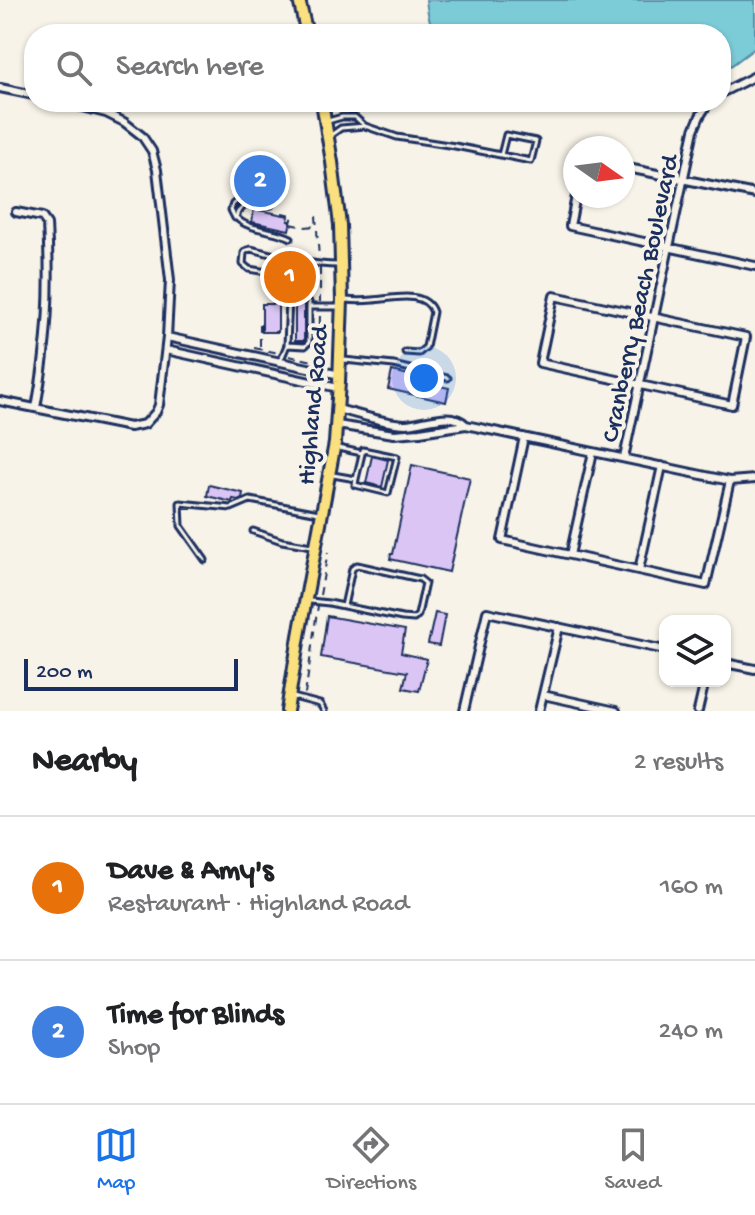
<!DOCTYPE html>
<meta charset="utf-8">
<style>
:root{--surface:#fff;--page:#f2f2f2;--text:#202124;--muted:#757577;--line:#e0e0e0;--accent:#1a73e8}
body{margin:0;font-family:"Gochi Hand",sans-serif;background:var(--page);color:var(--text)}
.controls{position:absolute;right:24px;bottom:24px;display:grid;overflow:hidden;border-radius:16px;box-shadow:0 2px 6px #0004}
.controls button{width:72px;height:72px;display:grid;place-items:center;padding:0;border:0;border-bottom:2px solid var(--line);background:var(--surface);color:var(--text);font:40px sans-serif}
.compass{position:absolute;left:563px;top:136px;width:72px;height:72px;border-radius:50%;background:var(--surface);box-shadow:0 2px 6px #0004;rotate:104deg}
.scale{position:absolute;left:24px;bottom:20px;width:214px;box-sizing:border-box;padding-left:8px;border:4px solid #1b2f5e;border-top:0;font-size:22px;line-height:28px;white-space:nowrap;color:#1b2f5e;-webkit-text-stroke:6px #f7f3e8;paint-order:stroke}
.you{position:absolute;left:424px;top:378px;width:28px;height:28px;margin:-20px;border:6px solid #fff;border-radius:50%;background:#1a73e8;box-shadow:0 0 0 12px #1a73e833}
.badge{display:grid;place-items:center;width:52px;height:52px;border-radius:50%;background:var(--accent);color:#fff;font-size:26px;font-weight:700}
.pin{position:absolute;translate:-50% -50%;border:4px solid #fff;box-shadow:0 2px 8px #0006}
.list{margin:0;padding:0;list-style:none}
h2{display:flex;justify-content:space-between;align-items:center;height:104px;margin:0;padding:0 32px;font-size:34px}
h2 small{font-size:26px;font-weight:400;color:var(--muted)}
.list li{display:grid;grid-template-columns:52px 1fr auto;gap:24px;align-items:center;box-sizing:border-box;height:144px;padding:0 32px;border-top:2px solid var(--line)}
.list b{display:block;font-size:30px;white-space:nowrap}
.list p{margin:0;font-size:26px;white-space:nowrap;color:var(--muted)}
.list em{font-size:26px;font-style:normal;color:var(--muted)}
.icon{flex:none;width:44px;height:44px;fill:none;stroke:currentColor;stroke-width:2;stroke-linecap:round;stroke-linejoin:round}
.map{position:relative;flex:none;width:755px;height:711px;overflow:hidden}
.search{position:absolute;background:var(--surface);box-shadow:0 2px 6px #0004;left:24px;right:24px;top:24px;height:88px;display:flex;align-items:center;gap:20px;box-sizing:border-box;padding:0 28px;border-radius:32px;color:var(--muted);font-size:30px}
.sheet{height:392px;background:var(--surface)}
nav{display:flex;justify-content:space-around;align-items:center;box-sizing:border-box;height:112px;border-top:2px solid var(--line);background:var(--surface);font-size:22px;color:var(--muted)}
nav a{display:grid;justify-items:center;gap:4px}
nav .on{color:var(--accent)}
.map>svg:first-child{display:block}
</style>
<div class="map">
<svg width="755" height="711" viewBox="0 0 755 711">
<rect width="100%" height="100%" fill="#f7f3e8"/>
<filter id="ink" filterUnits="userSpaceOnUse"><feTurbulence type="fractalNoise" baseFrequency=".0125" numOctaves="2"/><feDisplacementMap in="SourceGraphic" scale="16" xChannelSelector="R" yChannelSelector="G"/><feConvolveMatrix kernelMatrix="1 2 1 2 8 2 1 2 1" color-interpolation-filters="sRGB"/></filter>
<g filter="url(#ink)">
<path fill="#7cccd8" stroke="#558da7" stroke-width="2" d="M426,0h329v48l-23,17 -11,4v-35h-280c-13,-8 -13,-20 -15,-34z"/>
<path fill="#dac5f5" stroke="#1b2f5e" stroke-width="2" d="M239,166l47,11 -4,18 -47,-10z
M254,209l35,7 -1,5h3l-2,9 -37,-8z
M276,269l31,7 -2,10 -32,-8z
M295,301h7l2,3v37h-9z
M262,304h16v28h-16z
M392,371l34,8v4l23,5 -3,14 -58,-13z
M372,456l16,4 -6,27 -16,-4z
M412,465l58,13 -21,94 -59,-13 1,-5h2z
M209,485l34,8 -1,5 -4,2 -5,-1 -1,3 -25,-6z
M435,613l10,2 -6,31 -11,-2z
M327,616l78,14 -4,23 26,6 -8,32 -16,-3 4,-16 -86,-15z"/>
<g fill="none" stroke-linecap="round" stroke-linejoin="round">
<g stroke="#1b2f5e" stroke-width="9">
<path id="lane" d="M328,121l14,-4h13l10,9 32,11 58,9 76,15 5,-20 -30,-6 -5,20
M331,135l10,-7 24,-2
M271,205l-7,1 -18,-2 -8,8 -2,5c10,13 40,13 55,21
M235,218l-4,-8 2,-6 4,-3 11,2
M274,255l-2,13 -5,4 -18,-3 -6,-5 1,-11 3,-3 4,-1c28,7 57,16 87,16
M346,300c9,1 18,1 27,0 18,-1 52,-11 60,12l-7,35 -7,6 -14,-1
M310,307h28
M344,360l50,5 54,13
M280,362l7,-17 2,-47 3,-2h11l6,6v40l-4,4 -18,-1
M338,448l24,5
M333,475l23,4 7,-29 34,7 -9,36 -33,-8 1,-6
M253,531l29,10 30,5
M205,560l-24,-34 -1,-23 51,5 19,-8 69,13
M310,601l19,2 73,15 12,1 4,-4 7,-32 -5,-4 -63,-14 -5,4 -8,37
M293,697l27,7 4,7"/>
</g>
<g stroke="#1b2f5e" stroke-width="12">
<path id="street" d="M0,88l34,7
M721,93l34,-17
M623,167l132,27
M576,196l-6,30 185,40
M16,212l26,5 5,7c4,66 1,119 -11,184
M554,296l192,41 -14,68 -192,-42z
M167,337l173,38
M166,350l172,38
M0,401l130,26 15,-3 11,-12 3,-7 8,-68 3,-57 -13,-110 -5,-19 -10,-15 -18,-14 -18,-9 -43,-11
M338,409c19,5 50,15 68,15 18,-1 46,-15 60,1
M337,425l57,9 26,-2 46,-7 264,56 25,-2
M524,437l-22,103 204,45 24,-104
M624,458l70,-328 6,-14 9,-14
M570,555l23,-103
M639,570l23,-104
M725,663l30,6
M543,695l73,16
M464,711l23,-99 178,38
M539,711l20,-84
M698,711l7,-30"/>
</g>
<g stroke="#1b2f5e" stroke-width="16">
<path id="highway" d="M299,0l8,34
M287,711l12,-75 36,-193 4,-61 3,-82 -2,-75 -8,-63 -10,-60"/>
</g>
<path stroke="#1b2f5e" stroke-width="2" stroke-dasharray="8 6" stroke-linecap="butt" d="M282,213l11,2 -4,16
M316,216l3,42
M291,224l13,3 12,-1
M320,268v34
M260,346v-26
M254,348l25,5
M289,356l29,6
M319,366l1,-54
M320,595l8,-43
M305,694c5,-29 8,-59 13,-88"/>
<use href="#lane" stroke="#f7f3e8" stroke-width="3"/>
<use href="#street" stroke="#f7f3e8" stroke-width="6"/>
<use href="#highway" stroke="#fbe080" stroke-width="10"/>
</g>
</g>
<g text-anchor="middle" stroke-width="8" stroke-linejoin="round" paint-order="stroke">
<g font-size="26" fill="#1b2f5e" stroke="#f7f3e8">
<text transform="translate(638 298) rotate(-78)" y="9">Cranberry Beach Boulevard</text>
<text transform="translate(311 405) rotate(-85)" y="9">Highland Road</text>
</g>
</g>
</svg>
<div class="controls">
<button><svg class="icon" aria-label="layers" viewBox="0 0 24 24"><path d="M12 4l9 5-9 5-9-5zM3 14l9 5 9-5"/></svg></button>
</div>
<svg class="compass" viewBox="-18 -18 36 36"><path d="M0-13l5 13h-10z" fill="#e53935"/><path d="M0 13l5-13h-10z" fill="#757577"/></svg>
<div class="scale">200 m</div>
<div class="you"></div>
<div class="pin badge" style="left:290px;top:277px;background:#e8710a">1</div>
<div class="pin badge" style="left:260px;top:181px;background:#3f7fe0">2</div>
<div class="search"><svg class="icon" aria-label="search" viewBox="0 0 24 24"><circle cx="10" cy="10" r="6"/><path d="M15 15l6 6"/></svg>Search here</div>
</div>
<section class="sheet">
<h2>Nearby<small>2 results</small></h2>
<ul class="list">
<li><span class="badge" style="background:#e8710a">1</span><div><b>Dave &amp; Amy's</b><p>Restaurant · Highland Road</p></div><em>160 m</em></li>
<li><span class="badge" style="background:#3f7fe0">2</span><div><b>Time for Blinds</b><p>Shop</p></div><em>240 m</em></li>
</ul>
</section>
<nav>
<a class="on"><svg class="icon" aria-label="map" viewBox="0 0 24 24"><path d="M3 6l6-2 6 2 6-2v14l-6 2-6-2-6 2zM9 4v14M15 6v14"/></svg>Map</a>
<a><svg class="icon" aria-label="directions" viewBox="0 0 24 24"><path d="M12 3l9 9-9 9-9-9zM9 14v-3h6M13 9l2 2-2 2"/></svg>Directions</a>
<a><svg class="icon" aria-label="saved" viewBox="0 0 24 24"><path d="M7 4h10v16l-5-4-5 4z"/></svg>Saved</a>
</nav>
